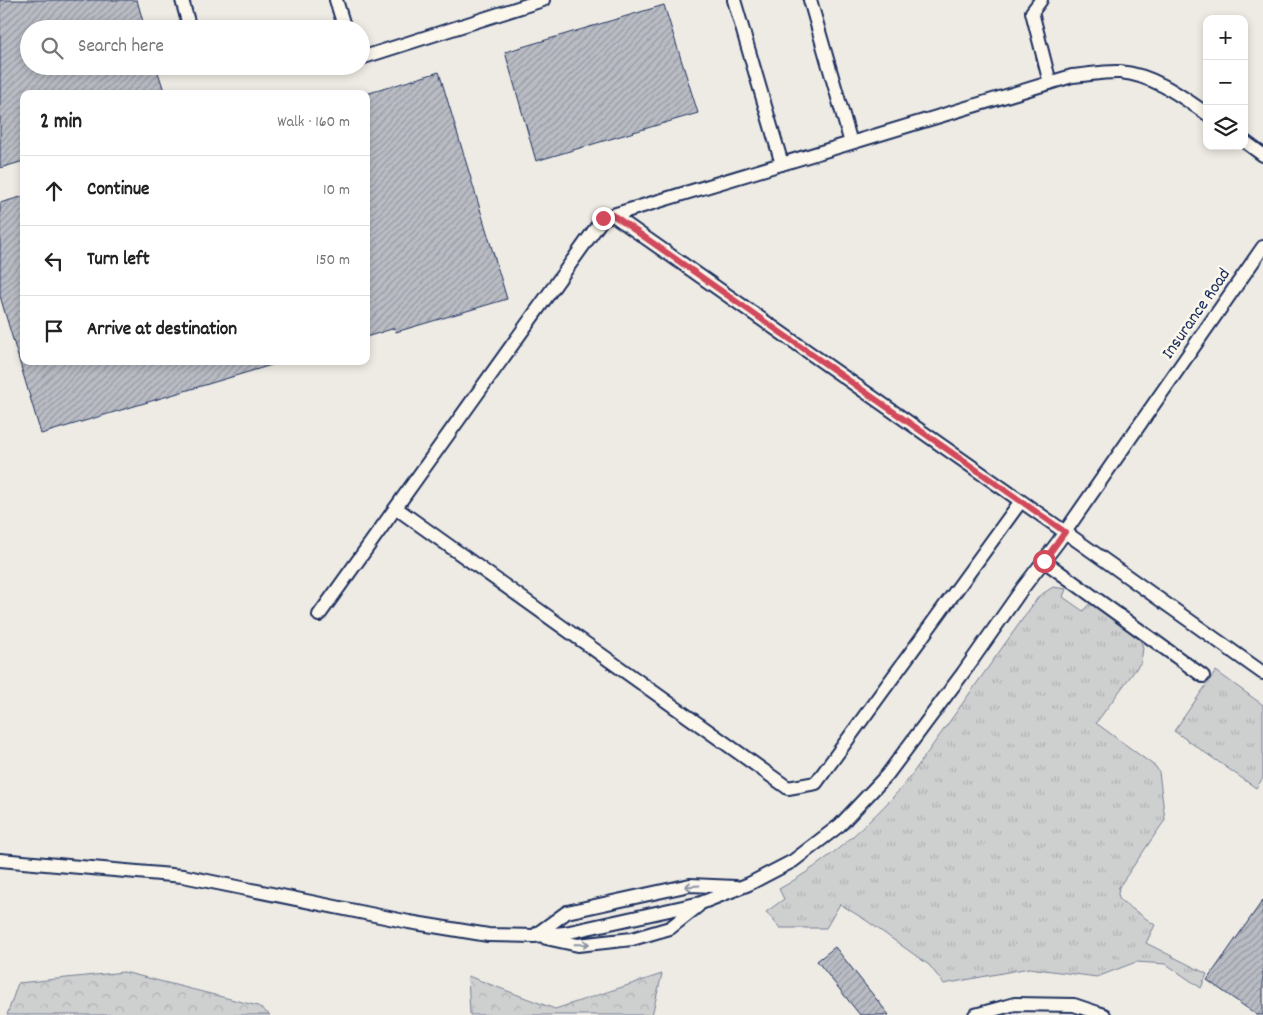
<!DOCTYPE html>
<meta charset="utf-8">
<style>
:root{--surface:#fff;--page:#f6f6f6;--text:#222;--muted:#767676;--line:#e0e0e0}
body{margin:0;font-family:Dekko,sans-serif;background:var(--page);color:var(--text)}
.controls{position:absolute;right:15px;top:15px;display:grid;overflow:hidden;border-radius:10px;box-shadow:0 2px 8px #0003}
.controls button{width:45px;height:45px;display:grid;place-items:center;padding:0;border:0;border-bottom:1px solid var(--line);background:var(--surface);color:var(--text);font:25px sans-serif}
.stop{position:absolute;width:15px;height:15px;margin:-11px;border:4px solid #d1495b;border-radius:50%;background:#fff}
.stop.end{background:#d1495b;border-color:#fff;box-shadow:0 1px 5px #0008}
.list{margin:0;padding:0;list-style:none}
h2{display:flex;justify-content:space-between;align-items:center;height:65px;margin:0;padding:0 20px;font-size:21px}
h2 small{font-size:16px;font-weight:400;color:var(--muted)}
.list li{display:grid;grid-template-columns:32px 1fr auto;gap:15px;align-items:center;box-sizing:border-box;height:70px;padding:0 20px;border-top:1px solid var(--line)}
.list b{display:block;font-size:19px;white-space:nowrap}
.list em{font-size:16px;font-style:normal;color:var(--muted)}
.icon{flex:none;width:28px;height:28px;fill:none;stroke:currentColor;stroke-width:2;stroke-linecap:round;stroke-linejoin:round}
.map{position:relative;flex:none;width:1263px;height:1015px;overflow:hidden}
.search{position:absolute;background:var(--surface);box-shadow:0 2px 8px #0003;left:20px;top:20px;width:350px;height:55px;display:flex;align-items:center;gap:12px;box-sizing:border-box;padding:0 18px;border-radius:28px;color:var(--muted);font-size:19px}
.panel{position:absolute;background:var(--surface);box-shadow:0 2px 8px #0003;left:20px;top:90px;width:350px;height:275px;border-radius:10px}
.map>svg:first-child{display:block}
</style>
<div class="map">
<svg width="1263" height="1015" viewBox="0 0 1263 1015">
<defs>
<pattern id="grass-tufts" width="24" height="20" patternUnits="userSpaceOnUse" patternTransform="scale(1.25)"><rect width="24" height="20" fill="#cecfcf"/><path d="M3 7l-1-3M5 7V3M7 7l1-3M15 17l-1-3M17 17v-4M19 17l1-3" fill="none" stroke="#b0b2b4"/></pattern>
<pattern id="forest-crowns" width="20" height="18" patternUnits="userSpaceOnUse" patternTransform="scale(1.25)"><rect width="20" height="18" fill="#cecfcf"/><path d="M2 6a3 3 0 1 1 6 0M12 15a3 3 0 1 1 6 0" fill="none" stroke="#b0b2b4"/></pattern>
<pattern id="building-hatch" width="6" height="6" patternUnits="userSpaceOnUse" patternTransform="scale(1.25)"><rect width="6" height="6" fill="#b9bcc3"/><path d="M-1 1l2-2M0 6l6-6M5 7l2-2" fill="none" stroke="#9699a2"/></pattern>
</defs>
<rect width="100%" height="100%" fill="#eeebe4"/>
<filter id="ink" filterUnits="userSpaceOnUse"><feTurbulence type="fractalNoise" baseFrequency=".02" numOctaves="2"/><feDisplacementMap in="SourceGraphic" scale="10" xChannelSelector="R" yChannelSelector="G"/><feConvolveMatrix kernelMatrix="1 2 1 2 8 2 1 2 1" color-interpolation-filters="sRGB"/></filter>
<g filter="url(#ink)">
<path fill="url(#grass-tufts)" stroke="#747f96" d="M1053,587l13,2 -3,8 20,14 8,-9 50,39 2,7 -2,14 -45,61 60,44 3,5 6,48 -46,67 -1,7 2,6 35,25 -9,18 61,31 -6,14 -35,-24 -30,-2 -39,15 -68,-9 -85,16 -15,-19 -62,-44 -27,-17 -14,24h-46l-14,-16 18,-13 -5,-10c50,-28 88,-63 126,-105l134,-188z
M1216,671l47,34v73l-7,10 -82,-57z"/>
<path fill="url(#forest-crowns)" stroke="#747f96" d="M124,972l134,34 12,9h-263l11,-32z
M662,974l-10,41h-182l-2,-39 87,33z"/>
<path fill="url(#building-hatch)" stroke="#1b2f5e" d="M0,0h137l8,29h-116v37h127l9,28h-141v67l-24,7z
M664,5l34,108 -162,48 -31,-109z
M439,72l68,227 -111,33 -1,-4 -29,9v-243z
M24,196v165h261l-244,73 -41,-138v-93z
M1263,900v115h-6l-50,-35z
M835,947l54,68h-29l-43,-54z"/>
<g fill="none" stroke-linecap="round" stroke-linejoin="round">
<g stroke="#1b2f5e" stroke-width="16">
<path id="service" d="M182,0l8,29
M336,0l9,29
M734,0l48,164
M810,0l41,143
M1041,0l-9,12 18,71
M361,58l182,-58
M1244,141l19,14
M613,215l452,317 198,141
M396,508l392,280 28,-5 205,-282
M1044,561l159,115
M319,615l284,-397 469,-142c16,-1 32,-5 48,-4 33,3 60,23 87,42
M0,860l183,16 226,46 79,13 46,1 31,-3 136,-30 48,-19 44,-23 47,-36 47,-50 76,-102 59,-84 36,-47 205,-295
M534,936l33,-24 123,-27 46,2
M546,938l32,7 54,-6 38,-11 28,-22
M975,1015l40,-11 59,1 30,10"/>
</g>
<use href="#service" stroke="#fbf7ec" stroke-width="12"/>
</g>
<defs><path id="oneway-shaft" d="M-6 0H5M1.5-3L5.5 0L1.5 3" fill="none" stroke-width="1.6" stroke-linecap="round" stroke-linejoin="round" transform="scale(1.25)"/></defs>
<g stroke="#8b93a5">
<use href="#oneway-shaft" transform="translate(692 886) rotate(176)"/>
<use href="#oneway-shaft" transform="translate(582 944) rotate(-1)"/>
</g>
</g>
<g fill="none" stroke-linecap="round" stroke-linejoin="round" filter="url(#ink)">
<path stroke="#d1495b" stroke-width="6" d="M603,218l10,-3 452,317 -21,29"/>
</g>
<g text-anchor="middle" stroke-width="5" stroke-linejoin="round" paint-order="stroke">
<g font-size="18" fill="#1b2f5e" stroke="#fbf7ec">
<text transform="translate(1195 313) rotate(-55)" y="6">Insurance Road</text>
</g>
</g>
</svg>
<div class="controls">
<button>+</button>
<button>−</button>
<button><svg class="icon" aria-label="layers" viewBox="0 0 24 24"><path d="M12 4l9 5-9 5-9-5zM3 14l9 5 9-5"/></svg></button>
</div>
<div class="stop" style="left:1044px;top:561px"></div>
<div class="stop end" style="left:603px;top:218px"></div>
<div class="search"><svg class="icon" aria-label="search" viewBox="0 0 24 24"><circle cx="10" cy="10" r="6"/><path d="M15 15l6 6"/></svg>Search here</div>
<section class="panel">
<h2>2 min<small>Walk · 160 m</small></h2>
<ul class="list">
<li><svg class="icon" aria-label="ahead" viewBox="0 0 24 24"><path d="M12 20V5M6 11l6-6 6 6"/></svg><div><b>Continue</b></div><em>10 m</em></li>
<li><svg class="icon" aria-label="left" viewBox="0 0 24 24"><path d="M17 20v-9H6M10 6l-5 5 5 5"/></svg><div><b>Turn left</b></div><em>150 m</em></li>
<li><svg class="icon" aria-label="arrive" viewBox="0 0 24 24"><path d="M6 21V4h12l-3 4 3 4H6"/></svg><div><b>Arrive at destination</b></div></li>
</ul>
</section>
</div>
